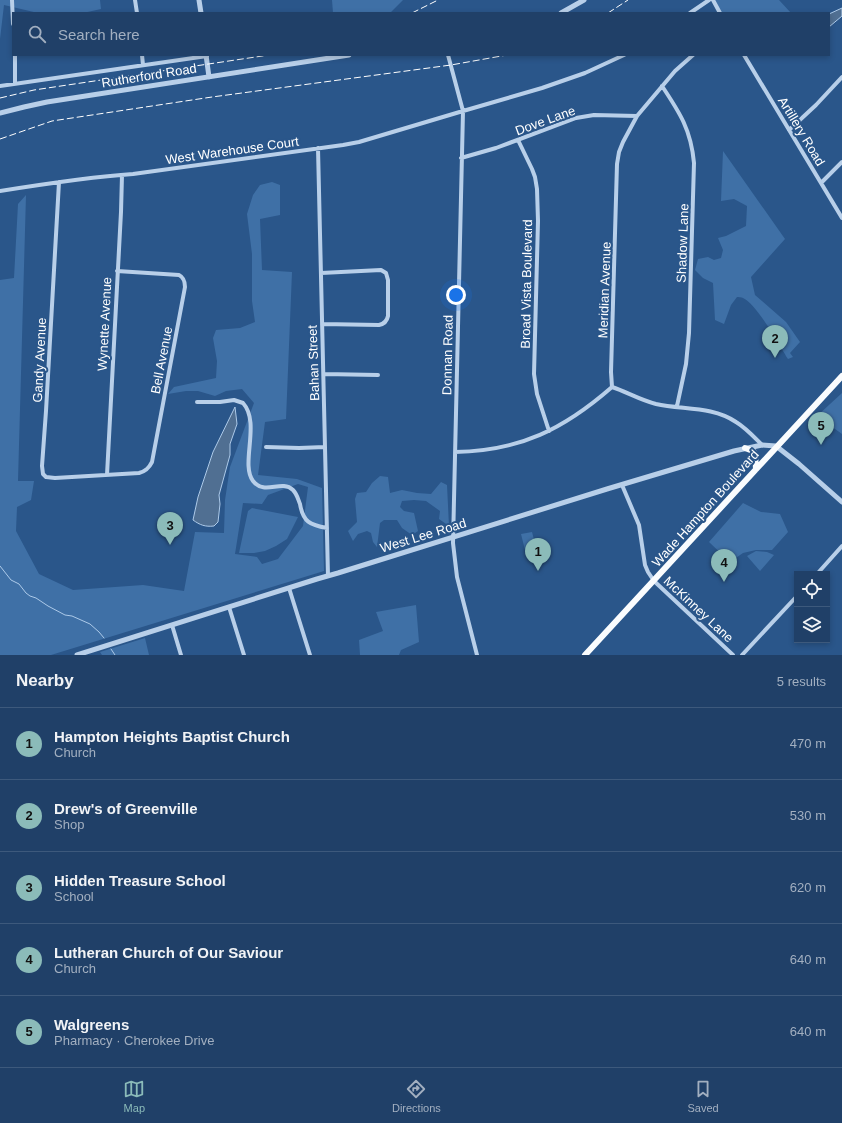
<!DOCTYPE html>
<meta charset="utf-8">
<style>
:root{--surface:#204068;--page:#28476e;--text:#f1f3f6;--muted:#a2afc0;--line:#3d597c;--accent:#8bbbb9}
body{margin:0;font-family:Arial,sans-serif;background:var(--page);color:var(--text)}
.controls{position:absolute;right:12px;bottom:12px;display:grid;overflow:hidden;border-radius:0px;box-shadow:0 2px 6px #0003}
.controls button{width:36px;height:36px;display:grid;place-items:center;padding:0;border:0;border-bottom:1px solid var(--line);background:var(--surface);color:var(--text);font:20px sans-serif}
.you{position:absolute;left:456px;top:295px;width:14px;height:14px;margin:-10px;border:3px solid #fff;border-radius:50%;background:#1a73e8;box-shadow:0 0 0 6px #1a73e833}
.badge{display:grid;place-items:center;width:26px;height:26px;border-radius:50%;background:var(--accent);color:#111;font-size:13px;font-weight:700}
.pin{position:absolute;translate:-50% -33px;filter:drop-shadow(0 1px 2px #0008)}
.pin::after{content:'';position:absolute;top:21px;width:14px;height:12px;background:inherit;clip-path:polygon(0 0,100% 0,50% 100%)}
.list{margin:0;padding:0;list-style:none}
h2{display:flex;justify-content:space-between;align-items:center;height:52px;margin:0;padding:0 16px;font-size:17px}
h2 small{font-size:13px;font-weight:400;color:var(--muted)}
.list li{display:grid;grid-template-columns:26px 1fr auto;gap:12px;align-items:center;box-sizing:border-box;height:72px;padding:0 16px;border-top:1px solid var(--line)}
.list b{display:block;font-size:15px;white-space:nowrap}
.list p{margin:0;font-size:13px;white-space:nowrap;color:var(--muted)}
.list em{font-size:13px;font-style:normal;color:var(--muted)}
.icon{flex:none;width:22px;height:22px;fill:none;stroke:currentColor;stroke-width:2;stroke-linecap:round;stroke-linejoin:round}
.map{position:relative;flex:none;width:842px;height:655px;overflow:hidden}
.search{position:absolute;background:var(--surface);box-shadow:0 2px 6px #0003;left:12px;right:12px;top:12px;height:44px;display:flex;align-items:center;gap:10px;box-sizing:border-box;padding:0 14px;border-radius:0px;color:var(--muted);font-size:15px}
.sheet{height:412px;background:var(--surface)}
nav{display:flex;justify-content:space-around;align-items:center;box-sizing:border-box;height:56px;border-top:1px solid var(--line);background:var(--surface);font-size:11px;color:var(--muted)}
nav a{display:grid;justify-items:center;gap:2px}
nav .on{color:var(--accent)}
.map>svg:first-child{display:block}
</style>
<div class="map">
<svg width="842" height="655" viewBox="0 0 842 655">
<rect width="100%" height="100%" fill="#2a568a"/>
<path fill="#3f70a6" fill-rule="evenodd" d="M0,0h100l1,9 -18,4h-45l-34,-8 -4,34z
M332,0h71l-13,13h-57z
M714,0h65l12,13h-71z
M723,151l62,88 -34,38 4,18 31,27 14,20 -10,11 3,4 -5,2c-8,-13 -32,-56 -45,-61 -1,-1 -5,-1 -6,-1l-6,8 -7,19 -9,-4 -2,-37 -10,-5 -8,-8 3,-11 10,-2 6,3 7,-2 2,-8 -5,-12 8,-2 20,-10 1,-20 -13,-7 -13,2z
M272,182l8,3v30l-20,4 2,51 30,2 -6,147 -21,3 -7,53 39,4 25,9 2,83 -273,84h-51v-375l14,-2 4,-74 8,-9 -8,286h16l-3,19 -14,7 -1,24 23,43 34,16 70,-5 41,6 11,-59 29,1 1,-33 5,-33 24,-64 -12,-14 -16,2 -11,5 -17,-5h-12l-18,3 6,-7 42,-9 1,-17 -4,-23 3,-8 24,-2 15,-6 -3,-21v-47l-5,-40 6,-19 7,-10zM298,484l10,3 -5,39 -25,33 -16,5 -5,-7 -22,-3 8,-51 19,1 6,-9z
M842,393v41l-25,-18z
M380,476l8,1 2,16 12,-3 15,3 14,1 10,-12 6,3 2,41 -10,-7 1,-8 -14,-10 -12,-1 -12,1 -2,6 4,4 10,2 4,18 -6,4 -10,-7 -5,-8h-13l-4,3 -3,24 -4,-5 -2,-9 -4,-2 -9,3 -5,7 -5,-10 9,-9 -2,-23 2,-6 9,-1 6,-9z
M743,503l18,9 19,2 8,18 -16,18h-16l-13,3 -13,9 -21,-20z
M252,508l46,9 -11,22 -11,7 -11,5 -11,2h-15l9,-42z
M532,532l4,15 -11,3 -4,-16z
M756,551l11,1 7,3 -14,16 -13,-15z
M416,605l3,37 -18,8 -2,5h-39l-1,-15 24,-9 -7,-19z
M145,638l4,17h-47l-2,-3z"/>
<path fill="#506f92" stroke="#adcae9" d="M842,8v8l-13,11v-13z
M235,407l2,17 -7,20v11l-11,40 1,9 -2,18 -4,4c-9,1 -14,-1 -21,-6l5,-23 15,-45z"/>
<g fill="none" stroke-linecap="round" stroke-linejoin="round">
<path stroke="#adcae9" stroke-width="1" d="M0,566l11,14 8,4 7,9 4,3 6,2 12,8 17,9 7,1 18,8 9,8 5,6
M111,649l4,6"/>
<path stroke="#b8cfe9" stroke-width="4" d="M12,0l1,24
M135,0l2,13
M713,0l7,13
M690,13l19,-13
M15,55v28
M142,55l1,10
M448,55l15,56 -10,432 4,34 20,78
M744,55l98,163
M0,86l207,-30
M662,86c18,27 29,44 32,77l-5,170 -3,31 -9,42
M789,130l27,-25 26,-28
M518,140l14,29 3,8 2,12 1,32 -4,153 3,20 12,37
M318,148l10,428
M461,158l35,-10 80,-30 18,-3 43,1
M59,182l-13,229 -4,55 1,8 3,3 9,1 84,-5c7,-2 10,-5 13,-11l33,-175c0,-5 -2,-10 -6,-12l-62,-4
M821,183l21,-21
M0,191c44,-7 89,-14 133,-17l210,-29 16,-3 104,-31 79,-23 43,-15 39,-18
M321,273l60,-3 5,3 2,7v36c-1,5 -4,8 -9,9l-57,-1
M324,374l54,1
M612,387l-1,-15 6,-208 2,-12 4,-10 14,-26 38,-45 18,-16
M612,387c15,5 28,13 44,17 27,6 56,2 80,18 10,6 18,15 26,23
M197,402h23l14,-2 9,3c18,20 -3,61 10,78 12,15 28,-2 40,9 4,4 5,9 7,14 3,18 10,21 27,24
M266,447l33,1 26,-1
M455,452c65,-1 109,-23 157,-65
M107,475l14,-263 1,-37
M622,485l17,40 6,40 3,7 6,9 79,74
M817,574l25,-28
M289,588l21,67
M229,607l15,48
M172,625l9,30
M742,655l55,-59"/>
<path stroke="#b8cfe9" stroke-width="5" d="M199,0l2,13
M561,13l23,-13
M206,55l3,22
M0,113l24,-6 23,-5 302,-47
M77,655l240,-76 21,-6 269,-84 127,-38 28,-6 14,1 23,18 43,38"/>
<path stroke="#fafcfe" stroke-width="6" d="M745,448l8,3 2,3 1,15
M585,655l257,-279"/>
<path stroke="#fff" stroke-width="1" stroke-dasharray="7 3" stroke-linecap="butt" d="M412,13l26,-13
M608,13l20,-13
M0,98l34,-8 235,-35
M0,139l52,-18 160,-24 239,-32 56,-10"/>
</g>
<g text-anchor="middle" stroke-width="4" stroke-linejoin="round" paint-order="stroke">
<g font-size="13" fill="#fff" stroke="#2a568a">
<text transform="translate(149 75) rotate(-9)" y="5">Rutherford Road</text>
<text transform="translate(545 120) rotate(-20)" y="5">Dove Lane</text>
<text transform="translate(802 131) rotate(59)" y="5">Artillery Road</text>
<text transform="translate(232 150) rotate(-8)" y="5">West Warehouse Court</text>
<text transform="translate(682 243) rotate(-88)" y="5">Shadow Lane</text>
<text transform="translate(526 284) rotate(-89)" y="5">Broad Vista Boulevard</text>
<text transform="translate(604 290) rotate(-88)" y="5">Meridian Avenue</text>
<text transform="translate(104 324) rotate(-87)" y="5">Wynette Avenue</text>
<text transform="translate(447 355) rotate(-89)" y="5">Donnan Road</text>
<text transform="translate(39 360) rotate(-87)" y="5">Gandy Avenue</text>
<text transform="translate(161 360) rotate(-79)" y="5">Bell Avenue</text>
<text transform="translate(313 363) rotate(-92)" y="5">Bahan Street</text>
<text transform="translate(705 508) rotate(-48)" y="5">Wade Hampton Boulevard</text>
<text transform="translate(423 535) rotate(-17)" y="5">West Lee Road</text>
<text transform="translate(699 609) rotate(43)" y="5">McKinney Lane</text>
</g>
</g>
</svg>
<div class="controls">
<button><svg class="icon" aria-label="locate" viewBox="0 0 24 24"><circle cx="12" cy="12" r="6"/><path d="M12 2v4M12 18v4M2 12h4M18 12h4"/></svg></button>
<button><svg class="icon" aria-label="layers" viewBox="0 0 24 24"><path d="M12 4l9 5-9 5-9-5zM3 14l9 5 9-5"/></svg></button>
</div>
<div class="you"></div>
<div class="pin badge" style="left:538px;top:571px">1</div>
<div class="pin badge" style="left:775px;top:358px">2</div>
<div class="pin badge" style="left:170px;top:545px">3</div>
<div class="pin badge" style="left:724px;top:582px">4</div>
<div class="pin badge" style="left:821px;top:445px">5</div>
<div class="search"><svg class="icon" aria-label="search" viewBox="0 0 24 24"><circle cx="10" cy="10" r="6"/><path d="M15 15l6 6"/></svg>Search here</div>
</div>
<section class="sheet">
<h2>Nearby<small>5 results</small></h2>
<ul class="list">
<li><span class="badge">1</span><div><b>Hampton Heights Baptist Church</b><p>Church</p></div><em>470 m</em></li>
<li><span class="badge">2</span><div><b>Drew's of Greenville</b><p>Shop</p></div><em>530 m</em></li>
<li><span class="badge">3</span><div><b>Hidden Treasure School</b><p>School</p></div><em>620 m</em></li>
<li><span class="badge">4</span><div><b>Lutheran Church of Our Saviour</b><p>Church</p></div><em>640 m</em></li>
<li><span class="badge">5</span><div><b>Walgreens</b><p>Pharmacy · Cherokee Drive</p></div><em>640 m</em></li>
</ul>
</section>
<nav>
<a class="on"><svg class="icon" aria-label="map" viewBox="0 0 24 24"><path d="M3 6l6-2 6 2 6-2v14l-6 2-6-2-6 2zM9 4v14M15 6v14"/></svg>Map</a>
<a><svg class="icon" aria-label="directions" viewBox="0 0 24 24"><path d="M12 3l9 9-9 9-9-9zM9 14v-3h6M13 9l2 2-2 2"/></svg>Directions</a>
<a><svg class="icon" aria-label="saved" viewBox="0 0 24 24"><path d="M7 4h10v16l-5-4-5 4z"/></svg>Saved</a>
</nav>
